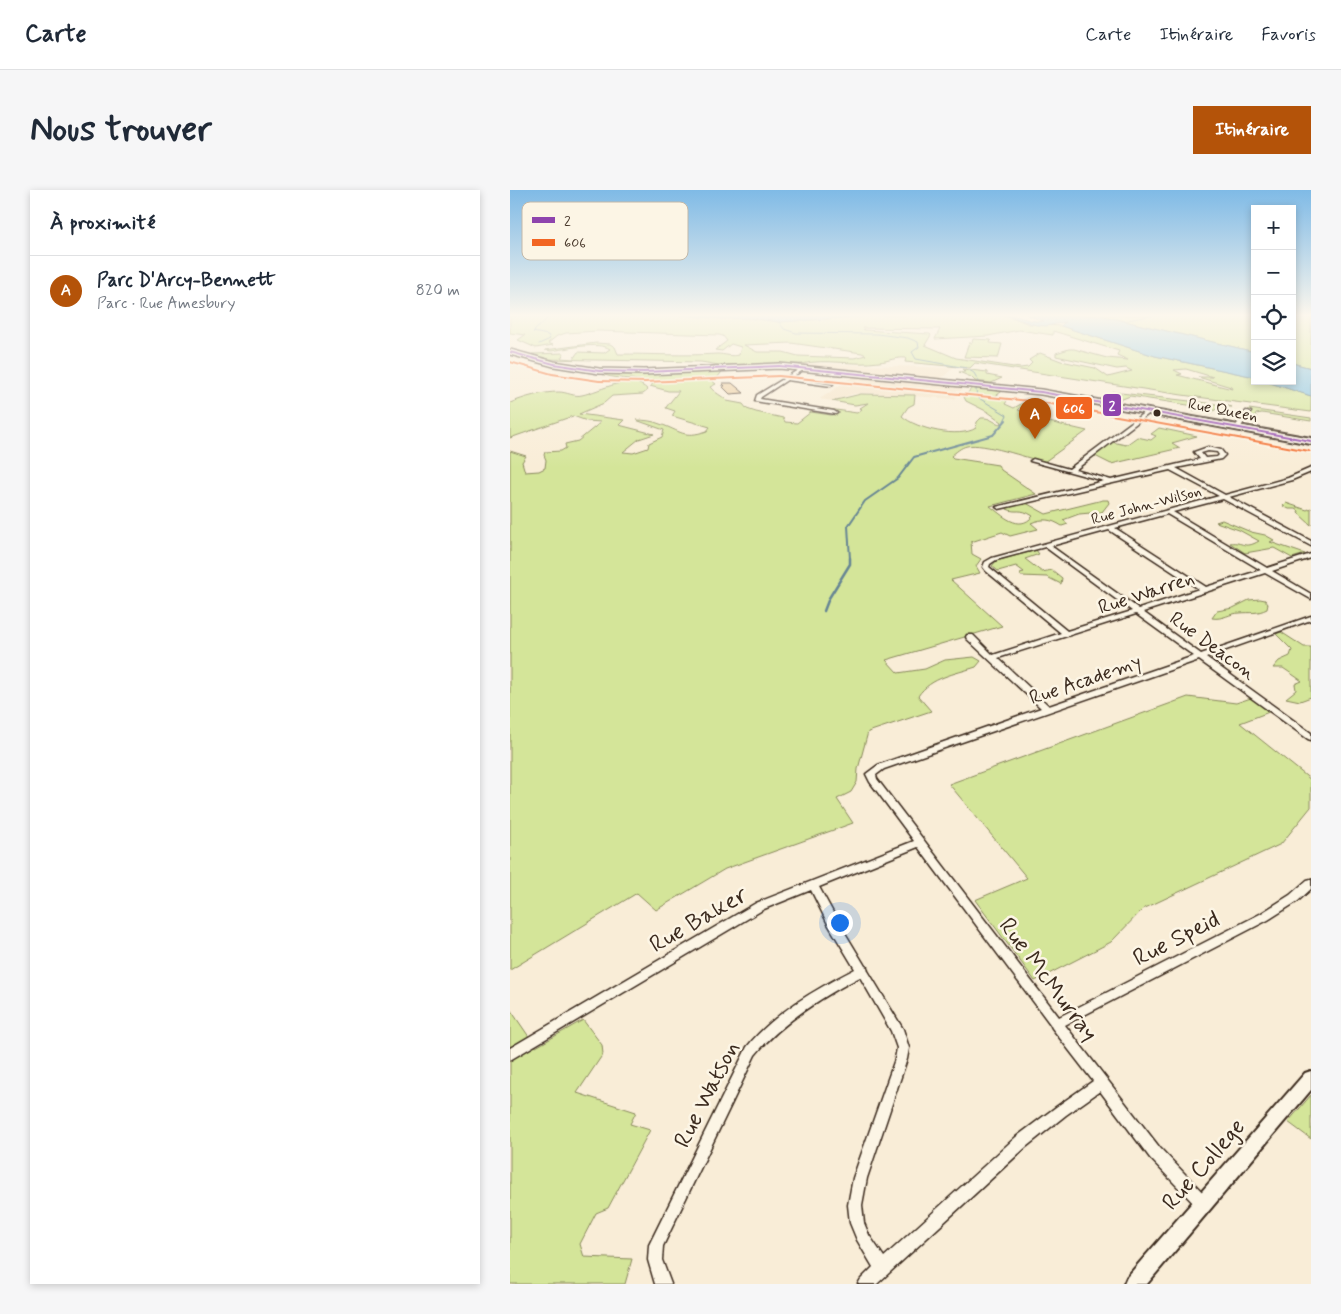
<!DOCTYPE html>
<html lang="fr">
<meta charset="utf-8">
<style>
:root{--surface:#fff;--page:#f6f6f7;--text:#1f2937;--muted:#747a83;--line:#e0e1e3;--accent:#b45309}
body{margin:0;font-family:Mynerve,sans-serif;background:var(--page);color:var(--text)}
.controls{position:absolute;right:15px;top:15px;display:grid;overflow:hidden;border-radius:0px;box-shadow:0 2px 8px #0003}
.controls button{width:45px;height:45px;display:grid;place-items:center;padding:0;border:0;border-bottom:1px solid var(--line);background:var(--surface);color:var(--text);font:25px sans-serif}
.you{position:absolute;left:329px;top:732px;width:18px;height:18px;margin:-12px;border:4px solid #fff;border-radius:50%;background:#1a73e8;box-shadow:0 0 0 8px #1a73e833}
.badge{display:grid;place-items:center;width:32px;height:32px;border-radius:50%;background:var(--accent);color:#fff;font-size:16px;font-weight:700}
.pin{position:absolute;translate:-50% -41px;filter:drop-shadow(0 1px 2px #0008)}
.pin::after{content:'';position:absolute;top:26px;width:18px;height:15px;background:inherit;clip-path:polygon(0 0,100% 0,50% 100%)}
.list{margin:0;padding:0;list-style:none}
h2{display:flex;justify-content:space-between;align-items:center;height:65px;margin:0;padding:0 20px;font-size:21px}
h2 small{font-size:16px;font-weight:400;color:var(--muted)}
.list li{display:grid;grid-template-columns:32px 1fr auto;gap:15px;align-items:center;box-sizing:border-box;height:70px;padding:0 20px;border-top:1px solid var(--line)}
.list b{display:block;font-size:19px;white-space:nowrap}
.list p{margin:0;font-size:16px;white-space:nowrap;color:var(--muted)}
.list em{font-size:16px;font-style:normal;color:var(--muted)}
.icon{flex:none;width:28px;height:28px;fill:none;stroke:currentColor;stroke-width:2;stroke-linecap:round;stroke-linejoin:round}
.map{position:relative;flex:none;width:801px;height:1094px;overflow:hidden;border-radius:0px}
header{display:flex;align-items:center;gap:30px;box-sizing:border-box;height:70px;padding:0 25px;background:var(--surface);border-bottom:1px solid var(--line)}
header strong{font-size:24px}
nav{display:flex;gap:28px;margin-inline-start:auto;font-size:18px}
.intro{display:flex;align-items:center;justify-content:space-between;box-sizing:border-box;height:120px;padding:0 30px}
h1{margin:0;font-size:35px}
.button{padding:12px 22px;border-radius:0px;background:var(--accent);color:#fff;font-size:18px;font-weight:700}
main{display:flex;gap:30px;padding:0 30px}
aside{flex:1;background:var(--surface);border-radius:0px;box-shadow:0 2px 8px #0003}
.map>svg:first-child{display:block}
</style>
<header>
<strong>Carte</strong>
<nav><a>Carte</a><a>Itinéraire</a><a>Favoris</a></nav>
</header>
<div class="intro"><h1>Nous trouver</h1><a class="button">Itinéraire</a></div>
<main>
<aside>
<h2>À proximité<small></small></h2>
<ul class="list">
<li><span class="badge">A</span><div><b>Parc D'Arcy-Bennett</b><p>Parc · Rue Amesbury</p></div><em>820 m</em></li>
</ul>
</aside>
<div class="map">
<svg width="801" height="1094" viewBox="0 0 801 1094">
<rect width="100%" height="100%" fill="#f9edd7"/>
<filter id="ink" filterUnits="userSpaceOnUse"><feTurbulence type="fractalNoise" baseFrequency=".02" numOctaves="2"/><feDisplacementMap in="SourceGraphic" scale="10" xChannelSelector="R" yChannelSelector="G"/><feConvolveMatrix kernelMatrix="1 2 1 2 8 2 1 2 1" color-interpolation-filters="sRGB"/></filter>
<g filter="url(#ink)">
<path fill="#f5e3c6" d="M291,173l152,5 -13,12 27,3 -12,16 -87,-6 -15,1 -21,7 -12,-2 39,-27 -58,-6z"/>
<path fill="#d4e599" stroke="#88885c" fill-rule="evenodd" d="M18,125h154l67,3 30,4 107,-7h120l23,9 32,2 94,30 100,21v4h9l47,15v16l-129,-17 -207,-32 -5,5 -65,-6 1,-4c-10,-1 -17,3 -27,4 -26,4 -52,-4 -78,2l-82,1 -18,-3 -157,-3 -12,-5 32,-1 -3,5 12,1 5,-7 26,1 6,-4c-11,-8 -45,0 -59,2l-6,-1 51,-7 14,1 5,3 3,7c33,0 66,2 99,0 8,0 14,3 22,1l2,-8 -10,-3 -9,7 -7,-1 12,-9 -4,-5 -4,-1 -122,-4 -31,2 -9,3 -9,7 5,2 -17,3 -18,-8 7,-5 -15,-2v-17zM352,138l78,1 -5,10 53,-3 31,-6 34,5v-4l66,20 -2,4 11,5 -21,-2 -33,-9h-5l-13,4v3l61,13 9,-1 6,3 -24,6 -13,-9 -34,-7 -21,-8 -11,7 3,3 -4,4 -8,1 -64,-10 -31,-13 6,-10 -1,-1 -66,-4zM281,153l71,10 4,2 -12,3 -56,-2 -15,-4h-26l-13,-7zM676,179l27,8h-15l33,10 1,2 -55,-14 5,-1 -8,-4z
M589,125h156v37z
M782,125h19v53l-19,-5z
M463,149l18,1 -1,3 12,1 -4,14 -34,-1 5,-14h3z
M215,178l-8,10 -6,2 5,4 -6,3c4,6 12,8 17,14l16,3 4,5 9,3 27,6 2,4 12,1 14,-11 20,3 9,-2 -18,-5 35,5 5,-4 -2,-1 8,-5 -13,2 -23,-4 29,-7 54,1 -1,9 -6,3 -6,9c14,13 57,23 74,12l1,-6 4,-4c10,-1 12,5 20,6l1,-2 -14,-10 -22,-11 -2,-4 9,-10 31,3 -10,7 13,4 -2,3 9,4 12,-7h2l-10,9 9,3 16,-3 -11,8 55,13 -43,31c-17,-4 -61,-20 -77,-16 -6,1 -11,6 -16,10l2,2 45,7 3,5 35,24 -46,12c12,9 29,27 43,10 -14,-9 -16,-2 -26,-7v-2l19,-4 20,11 57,-14h5l1,3 -7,9 -23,2 -16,6 5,4 -6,2c-11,-7 -19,-8 -31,-3l7,6 -28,7 -8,-4 -31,10 1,12 9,5 -5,7 4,7 -29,7 51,46 -116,34 12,13 27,-4 20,-9 29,-3 7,4 -5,6c-21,7 -45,10 -58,29l13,15 -63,21 -10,37 -1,13 -6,10 -14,7 16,24 -128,46 -69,41 -19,-17 -127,77v-519l16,5 -4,6 3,10 14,-1 6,-3 1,-8 -2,-5 1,-3 16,-1 5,-3 -1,-4 13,-3 23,-19 -14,-1 -14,-5 -63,22v-35c15,-6 32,-11 49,-11 8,0 15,5 23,3 19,-4 49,-23 66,-5l-5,4 -31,2 -8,7 -25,11 45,6 -5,5 35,9 -15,5 -16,13 10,1 15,-5 1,-5 13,-6 2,-7 -28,-10c9,0 17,1 24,4 21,7 23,15 47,7l3,-4 -38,-11 3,-5 -9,-3 1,-2 12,-15h-11l-18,-5 3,-2c-19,-8 -38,-3 -57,-12l51,2z
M452,179l25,3v3l15,3 -11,5 -16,-2 -4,-4 -12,-5h6z
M602,202l112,13 8,2 -12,-1 -9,7h-6l4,-7 -7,-1 -5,5h-4l1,-4 -64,-10 -10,4 -8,-1 5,-5z
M739,219l62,9v3l-49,-8 -6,1 -1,2 2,1 -2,2 -18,-2 4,-3h4z
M649,238l38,8 -25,7 8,5 -69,16 -18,-9 19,-13 14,3 11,-8 14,3 5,-4 -5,-2z
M776,313l21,7 4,-2v17l-13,-12 1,-2 -3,-2h-7l-6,-3z
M712,330l29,12 14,3 9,5 -4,2 35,12 -13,4 -18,-10 -29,5 -15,-10c13,-2 14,7 29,-2l-20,-11 -23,-8z
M526,360l3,4 -14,5 17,13 10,-2 10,8 -1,6 -14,-7 -26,-1 -1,-3 4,-1 -8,-6 -18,5 -6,-5 4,-5z
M750,409l5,1 3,4 -1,5c-10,5 -16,3 -27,4 -10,0 -17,7 -28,5l5,-7 16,-3 16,-8z
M771,442l23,15h7v50l-11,4 -14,-3 10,-8 -1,-6 7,-3 -19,-13h-10l6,-7 11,-5 2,-6 -16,-16z
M678,507l48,6 15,-5 18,14 -29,11 71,57v27l-30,37 -138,65 -32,33 -76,39 -60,-81 52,-22 -78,-94z
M0,819l26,38 47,-27 19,25 1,9 -26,39 59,19 -6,12 20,6 -42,78 -12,5 -16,31 4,13 48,2 -7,25h-115z
M801,905v44l-23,-17z"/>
<path fill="#82c2e3" stroke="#668594" d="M172,125h204l-107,7 -30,-4 -27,1z
M496,125c13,0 24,8 38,6l-17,-6h72l156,37v25l-100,-21 -94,-30 4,-4 -19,4 -10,-1z
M782,173l19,5v28l-47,-15h28z"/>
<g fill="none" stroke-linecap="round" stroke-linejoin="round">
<path stroke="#668594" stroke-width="1" d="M613,131l32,-6
M269,132l5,7 12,4 81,1 31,4 10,4 1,5 -7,5 4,7 50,9
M29,154l11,-5 -2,-4 -15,-3 14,-13 -2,-4h-4
M459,180l5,3 5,9 -3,8 1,7 30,18 -3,6"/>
<path stroke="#668594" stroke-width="2" d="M340,369l-2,-33 17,-25 33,-23 16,-21 79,-22 13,-15"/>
<path stroke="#668594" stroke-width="2.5" d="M314,421l5,-13 21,-34v-6"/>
</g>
<path fill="#ebcc9d" stroke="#3b2a1e" d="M212,193h10l12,10 -14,1 -8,-8h3z
M557,218l5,1 17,3 -8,6 -22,-5z"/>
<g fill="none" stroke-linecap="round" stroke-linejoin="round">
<g stroke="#3b2a1e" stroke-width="3">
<path id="minor" d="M293,177l2,2 -15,9 43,7 -2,1 -44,-6 -26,17 -1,2 74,12 3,2 -1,1 -81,-13 2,-6z
M639,219l2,1v2l-76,58 36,10 89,-21 -6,-7 14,-5 13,3 4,5 -4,4 -45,9 49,27 63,-17 23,-10v4l-19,8 -63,17 82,44v5l-88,-47 -50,13 94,56 44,-14v4l-39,13 39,23v5l-46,-26 -122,39 58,42 110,-38v4l-105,37 105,76v7l-3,-1 -109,-79 -315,109 -8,6 1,4 182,238 201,-103 30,-19 17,-15 4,-1v10l-13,12 -30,19 -203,105 95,123 48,50 2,5 -2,5 -5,2 -5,-2 -48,-50 -50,-67 -34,24 -40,32 -149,137h-19l3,-5 12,-12 -16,-27 -7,-17 -2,-18 5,-27 42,-119 2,-11 -6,-17 -31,-54c-38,20 -78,45 -105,78l-92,191 -1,14 9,24h-16l-7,-24 1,-15 98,-198c27,-34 69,-58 108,-78l-27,-45 -17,-34 -47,19 -254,151v-12l246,-145 158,-62 -44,-59 -4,-8 12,-9 163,-57 -74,-69 -1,-2 1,-2h6l20,20 68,-22 -75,-62 -3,-4 2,-5 7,-4 227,-62 -49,-26 -171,39 -3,-2 108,-26 -74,-20 3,-2 36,10zM698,261l9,1 2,3 -2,2 -12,1 -4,-5zM657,324l94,56 -55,17 -91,-59zM599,340l90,59 -60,20 -88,-63zM535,357l87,64 -65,20 -78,-64 1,-3 6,-4zM626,424l58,42 -145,50 -51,-48zM408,657l132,177 2,4 41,53 -37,26 -40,30 -132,120 -15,-22 -5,-12 -2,-18 5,-27 40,-119 2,-11 -6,-19 -35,-58 -1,-4 -2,-1 -29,-48 -17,-31z
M736,221l5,1 -11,16h-4l-1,-1z"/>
</g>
<g stroke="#3b2a1e" stroke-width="4">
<path id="tertiary" d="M801,881v19l-164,194h-23l3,-7 178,-204z"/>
</g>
<g stroke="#3b2a1e" stroke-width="4">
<path id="primary" d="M0,160l44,12 45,7 45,1 135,-6 262,26 270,48v6l-270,-50 -262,-26 -135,6 -45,-1 -45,-7 -44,-12z"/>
</g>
<use href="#minor" fill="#fcf5e5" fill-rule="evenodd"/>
<use href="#tertiary" fill="#fcf5e5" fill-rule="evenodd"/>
<use href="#primary" fill="#fcf5e5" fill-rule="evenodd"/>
<g stroke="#fcf5e5" stroke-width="3">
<path id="bus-1" d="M0,161l44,12 45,7 45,1 135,-6 262,26 270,49v2l-270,-49 -262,-26 -135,6 -45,-1 -45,-7 -44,-12z"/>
</g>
<g stroke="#fcf5e5" stroke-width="3">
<path id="bus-2" d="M0,171l42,12 47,7 46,1 134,-6 261,26 269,49 2,2h-2l-269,-49 -261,-26 -134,6 -46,-1 -47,-7 -42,-12z"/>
</g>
<use href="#bus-1" fill="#8e44ad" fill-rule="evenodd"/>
<use href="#bus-2" fill="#f26522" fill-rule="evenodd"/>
</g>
</g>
<linearGradient id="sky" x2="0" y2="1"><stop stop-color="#7fbae6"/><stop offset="0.45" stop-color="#fcf7ed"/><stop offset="1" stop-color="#fcf7ed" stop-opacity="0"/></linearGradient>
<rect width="801" height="278" fill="url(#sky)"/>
<circle fill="#3b2a1e" stroke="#fcf5e5" stroke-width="2" cx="647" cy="223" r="4.5"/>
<g text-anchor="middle" stroke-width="5" stroke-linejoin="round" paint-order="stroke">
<g font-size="16" fill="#3b2a1e" stroke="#fcf5e5">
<text transform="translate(713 219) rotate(11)" y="6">Rue Queen</text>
<text transform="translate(636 314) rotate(-15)" y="6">Rue John-Wilson</text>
</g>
<g font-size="20" fill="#3b2a1e" stroke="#fcf5e5">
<text transform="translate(636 402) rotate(-18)" y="7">Rue Warren</text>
<text transform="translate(703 455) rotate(36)" y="7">Rue Deacon</text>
<text transform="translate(575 489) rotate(-19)" y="7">Rue Academy</text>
</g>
<g font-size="24" fill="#3b2a1e" stroke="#fcf5e5">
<text transform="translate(188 729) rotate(-30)" y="8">Rue Baker</text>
<text transform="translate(666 748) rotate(-27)" y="8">Rue Speid</text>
<text transform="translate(539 789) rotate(53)" y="8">Rue McMurray</text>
<text transform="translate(196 904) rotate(-63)" y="8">Rue Watson</text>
<text transform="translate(693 974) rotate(-49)" y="8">Rue College</text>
</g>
</g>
<rect x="12" y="12" width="166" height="58" rx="8" fill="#fcf5e5" stroke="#c2b8a9" stroke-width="1"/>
<rect x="22" y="27" width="23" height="6" fill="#8e44ad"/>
<rect x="22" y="49" width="23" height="7" fill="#f26522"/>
<g font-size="14" fill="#3b2a1e">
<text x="54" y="35">2</text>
<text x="54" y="57">606</text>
</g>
<g stroke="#fcf5e5" stroke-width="2">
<rect x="592" y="203" width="20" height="24" rx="5" fill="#8e44ad"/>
<rect x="545" y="206" width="38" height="24" rx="5" fill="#f26522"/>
</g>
<g font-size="14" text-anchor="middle" font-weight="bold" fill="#fff">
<text x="602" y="220">2</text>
<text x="564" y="223">606</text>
</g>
</svg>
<div class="controls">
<button>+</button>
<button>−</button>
<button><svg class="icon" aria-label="locate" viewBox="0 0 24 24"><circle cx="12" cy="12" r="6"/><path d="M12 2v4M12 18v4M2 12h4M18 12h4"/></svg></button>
<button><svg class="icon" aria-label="layers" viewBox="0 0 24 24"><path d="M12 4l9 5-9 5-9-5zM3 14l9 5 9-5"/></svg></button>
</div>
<div class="you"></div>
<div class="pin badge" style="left:525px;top:249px">A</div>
</div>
</main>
